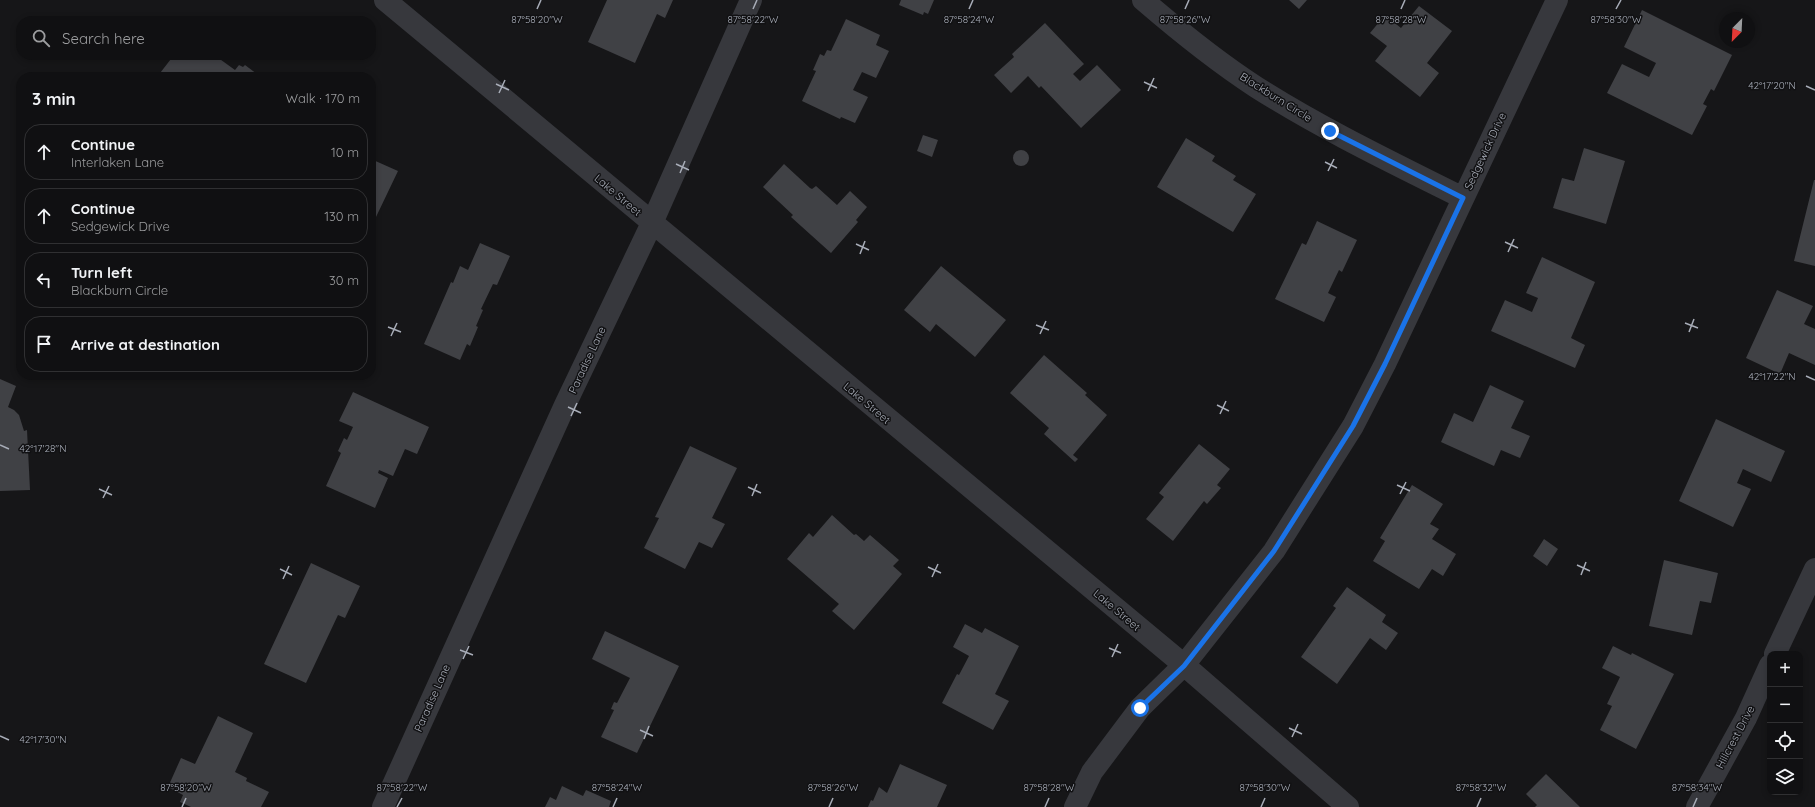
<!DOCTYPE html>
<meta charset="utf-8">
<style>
:root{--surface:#101012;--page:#1e1e20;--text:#f1f3f6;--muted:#9c9d9f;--line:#303032}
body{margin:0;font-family:Quicksand,sans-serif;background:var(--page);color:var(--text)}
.controls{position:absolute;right:12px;bottom:12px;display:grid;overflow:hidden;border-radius:8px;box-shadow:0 2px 6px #0003}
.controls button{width:36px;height:36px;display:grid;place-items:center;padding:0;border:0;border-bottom:1px solid var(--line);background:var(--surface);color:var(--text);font:20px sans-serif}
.compass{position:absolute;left:1719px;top:12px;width:36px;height:36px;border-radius:50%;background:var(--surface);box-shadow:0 2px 6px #0003;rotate:204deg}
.stop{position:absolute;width:12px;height:12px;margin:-9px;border:3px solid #1a73e8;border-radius:50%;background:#fff}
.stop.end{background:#1a73e8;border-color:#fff;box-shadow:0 1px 4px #0008}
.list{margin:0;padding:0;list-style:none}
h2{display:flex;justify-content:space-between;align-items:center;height:52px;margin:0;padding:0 16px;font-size:17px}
h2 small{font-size:13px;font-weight:400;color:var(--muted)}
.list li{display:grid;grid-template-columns:26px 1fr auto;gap:12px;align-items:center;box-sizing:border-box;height:56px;margin:0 8px 8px;padding:0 8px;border:1px solid var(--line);border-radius:16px}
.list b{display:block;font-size:15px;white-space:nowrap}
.list p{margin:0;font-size:13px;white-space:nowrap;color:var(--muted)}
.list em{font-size:13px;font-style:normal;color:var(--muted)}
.icon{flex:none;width:22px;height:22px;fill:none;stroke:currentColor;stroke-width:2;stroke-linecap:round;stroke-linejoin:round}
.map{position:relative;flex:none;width:1815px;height:807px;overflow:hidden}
.search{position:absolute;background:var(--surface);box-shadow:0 2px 6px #0003;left:16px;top:16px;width:360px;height:44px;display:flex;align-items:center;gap:10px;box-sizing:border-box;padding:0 14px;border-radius:16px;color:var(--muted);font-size:15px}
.panel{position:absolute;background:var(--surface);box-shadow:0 2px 6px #0003;left:16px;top:72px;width:360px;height:308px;border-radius:16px}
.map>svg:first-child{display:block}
</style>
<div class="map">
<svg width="1815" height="807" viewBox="0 0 1815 807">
<rect width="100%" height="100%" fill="#161618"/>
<path fill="#404145" d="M607,0h66l-8,18 -8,-4 -22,49 -47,-21z
M901,0h33l-6,14 -4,-2 -1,3 -24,-10z
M1289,0h18l-8,9z
M1419,6l33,25 -25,32 12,10 -19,24 -45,-36 12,-15 -17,-13 15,-18 16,13z
M1642,10l90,45 -18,36 -3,-2 -8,15 4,2 -15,29 -85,-42 15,-29 27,13 7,-14 -32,-16z
M846,19l34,16 -4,10 13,6 -13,27 -14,-6 -9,18 15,7 -13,26 -14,-6 -1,2 -38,-18 14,-30 -3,-1 7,-16 4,2 3,-6 4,1z
M1045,23l39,41 -11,10 7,7 17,-16 24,25 -40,38 -40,-42 -2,2 -11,-12 -17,17 -17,-18 20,-18 -2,-3z
M174,55h44l-1,2 18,13 4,-5 4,2 2,-2 16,12h-104z
M923,135l15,5 -6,17 -15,-6z
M1186,138l29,18 -3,5 24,15 -3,4 23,14 -23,38 -76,-45z
M1584,148l41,13 -19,63 -53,-16 9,-30 12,3z
M1013 158a8 8 0 1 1 16 0a8 8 0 1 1-16 0Z
M371,159l27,12 -22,46 -5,-3z
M784,164l26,24 2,1 4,-3 21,19 13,-14 17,16 -11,13 2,2 -27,31 -40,-36 2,-2 -30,-28z
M1814,180h1v86l-21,-5z
M1317,221l40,19 -15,32 -3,-2 -11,23 8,4 -12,25 -49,-23 27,-56 4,2z
M480,243l30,13 -13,29 -4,-1 -12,25 2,1 -7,16 2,1 -8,19 -3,-2 -7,16 -36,-16 27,-62 2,1 7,-17 8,4z
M1542,257l53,25 -24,56 14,7 -10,23 -84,-37 14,-31 27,12 6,-14 -12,-5z
M941,266l65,54 -31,37 -39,-33 -6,8 -26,-22z
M1777,290l36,16 -9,18 11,5v36l-26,-12 -9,21 -34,-16z
M1044,355l43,38 -2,2 22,20 -34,40 5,4 -3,3 -31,-28 5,-6 -39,-35z
M0,379l16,7 -8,21 6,3 5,5 5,16 3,-1 3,60 -30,1z
M1490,385l34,16 -13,27 19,8 -10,22 -19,-8 -7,16 -53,-24 13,-29 19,9z
M353,392l76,35 -12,27 -12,-5 -12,27 -14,-6 -1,3 10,5 -13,30 -49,-22 15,-33 -3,-2 6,-13 3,2 6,-13 -14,-6z
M1716,419l69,32 -14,31 -28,-13 -6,14 14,6 -18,38 -54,-26z
M1199,444l31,25 -13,16 4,3 -14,16 -3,-3 -31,40 -27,-22 18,-22 -5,-4z
M690,446l47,22 -25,50 13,6 -13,24 -13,-6 -14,27 -41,-21 15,-30 -4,-1z
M1412,485l31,19 -13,20 9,5 -7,10 24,15 -13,22 -11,-7 -13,20 -46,-28 12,-20 -5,-3z
M832,515l22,20 2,-1 8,7 6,-6 29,25 -6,6 9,8 -48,56 -22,-19 7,-7 -52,-45 22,-26 4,4z
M1544,539l14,10 -11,17 -14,-10z
M1664,560l54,13 -7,30 -11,-2 -8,34 -43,-9z
M311,563l49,23 -15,32 -7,-3 -32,68 -42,-19z
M1347,587l39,28 -4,7 16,11 -12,17 -16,-12 -33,46 -36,-27 35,-49 -3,-2z
M965,624l17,9 3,-5 34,18 -24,48 14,7 -16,29 -51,-27 15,-29 2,1 10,-19 -16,-9z
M605,631l74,35 -42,87 -36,-16 13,-27 -3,-1 3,-7 3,1 13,-25 -38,-19z
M1613,646l18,9 1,-2 42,21 -38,75 -36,-19 12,-24 -5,-2 13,-27 -18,-9z
M218,716l35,17 -18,39 12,6 -1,3 23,11 -8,15h-70l-11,-5 3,-7 -15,-8 13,-29 14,6z
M900,764l47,21 -10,22h-69l3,-7 2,1 6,-14 8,6z
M1546,774l34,33h-45l2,-2 -11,-11z
M562,786l21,10 3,-6 25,11 -2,6h-64l5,-10 6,3z"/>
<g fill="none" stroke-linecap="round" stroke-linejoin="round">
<path stroke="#37383d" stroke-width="22" d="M385,0l799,665 164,142
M1143,0c36,31 73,61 113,87 66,42 137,76 207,111
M1775,654l40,-85
M383,807l182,-402 87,-182 99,-223
M1075,807l17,-35 48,-64 44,-43 90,-114 79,-125 32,-62 172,-364
M1697,807l49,-89 24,-53"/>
</g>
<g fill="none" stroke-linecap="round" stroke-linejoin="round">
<path stroke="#1a73e8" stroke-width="5" d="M1140,708l44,-42 90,-115 79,-125 32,-62 78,-166 -133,-67"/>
</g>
<path fill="none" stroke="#a8adb8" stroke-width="1.5" d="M537,9l4,-9M753,9l4,-9M969,9l4,-9M1185,9l4,-9M1401,9l4,-9M1616,9l5,-9M1144,82l13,6M496,84l13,6M1806,86l9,4M1148,91l6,-13M499,93l6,-13M1325,162l12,6M676,164l13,6M1328,171l6,-12M680,173l5,-12M1505,242l13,6M856,244l13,6M1508,252l6,-13M860,254l5,-13M1685,323l13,5M1036,325l13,5M388,327l13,5M1689,332l5,-13M1040,334l6,-13M391,336l6,-13M1806,376l9,4M1217,405l12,6M568,407l13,6M1220,414l6,-13M571,416l6,-13M0,445l9,4M1397,485l13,6M748,487l13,6M99,489l13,6M1400,494l6,-12M752,496l5,-12M103,498l6,-12M1577,565l13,6M928,567l13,6M280,569l12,6M1581,575l5,-13M932,577l6,-13M283,579l6,-13M1109,648l12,5M460,650l13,5M1112,657l6,-13M463,659l6,-13M1289,728l13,6M640,730l13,6M0,736l9,4M1292,737l6,-13M644,739l5,-13M182,807l4,-9M397,807l5,-9M613,807l4,-9M829,807l4,-9M1045,807l4,-9M1261,807l4,-9M1477,807l4,-9M1693,807l4,-9"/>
<g text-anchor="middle" stroke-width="3" stroke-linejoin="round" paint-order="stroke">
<g font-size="11" fill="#a8adb8" stroke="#111113">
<text transform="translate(1276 97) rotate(32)" y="4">Blackburn Circle</text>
<text transform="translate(1485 151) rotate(-65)" y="4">Sedgewick Drive</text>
<text transform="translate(618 195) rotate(40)" y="4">Lake Street</text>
<text transform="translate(587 360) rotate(-65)" y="4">Paradise Lane</text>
<text transform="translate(867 403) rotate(40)" y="4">Lake Street</text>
<text transform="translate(1117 610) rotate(40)" y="4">Lake Street</text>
<text transform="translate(432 698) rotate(-66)" y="4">Paradise Lane</text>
<text transform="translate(1735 737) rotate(-62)" y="4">Hillcrest Drive</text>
</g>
</g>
<g font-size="10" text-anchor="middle" fill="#a8adb8" stroke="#111113" stroke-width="3" stroke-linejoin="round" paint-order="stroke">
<text x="537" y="23">87°58'20"W</text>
<text x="753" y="23">87°58'22"W</text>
<text x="1185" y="23">87°58'26"W</text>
<text x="1401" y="23">87°58'28"W</text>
<text x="1616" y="23">87°58'30"W</text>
<text x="969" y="23">87°58'24"W</text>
<text x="1772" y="89">42°17'20"N</text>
<text x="1772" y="380">42°17'22"N</text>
<text x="43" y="452">42°17'28"N</text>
<text x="43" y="743">42°17'30"N</text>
<text x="186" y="791">87°58'20"W</text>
<text x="402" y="791">87°58'22"W</text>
<text x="617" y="791">87°58'24"W</text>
<text x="833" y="791">87°58'26"W</text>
<text x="1049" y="791">87°58'28"W</text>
<text x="1265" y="791">87°58'30"W</text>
<text x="1481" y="791">87°58'32"W</text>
<text x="1697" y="791">87°58'34"W</text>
</g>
</svg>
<div class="controls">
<button>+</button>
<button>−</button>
<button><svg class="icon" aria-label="locate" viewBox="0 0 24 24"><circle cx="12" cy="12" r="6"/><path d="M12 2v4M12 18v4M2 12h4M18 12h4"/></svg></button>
<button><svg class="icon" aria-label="layers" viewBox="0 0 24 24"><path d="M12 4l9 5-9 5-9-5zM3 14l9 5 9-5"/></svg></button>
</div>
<svg class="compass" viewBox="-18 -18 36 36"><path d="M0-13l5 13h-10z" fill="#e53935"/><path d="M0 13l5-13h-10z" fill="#9c9d9f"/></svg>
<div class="stop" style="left:1140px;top:708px"></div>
<div class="stop end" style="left:1330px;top:131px"></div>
<div class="search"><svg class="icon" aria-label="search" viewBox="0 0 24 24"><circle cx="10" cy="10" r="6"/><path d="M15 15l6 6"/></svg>Search here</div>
<section class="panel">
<h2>3 min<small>Walk · 170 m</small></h2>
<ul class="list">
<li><svg class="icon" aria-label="ahead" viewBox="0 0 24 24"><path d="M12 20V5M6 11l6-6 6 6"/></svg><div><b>Continue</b><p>Interlaken Lane</p></div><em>10 m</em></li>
<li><svg class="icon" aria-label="ahead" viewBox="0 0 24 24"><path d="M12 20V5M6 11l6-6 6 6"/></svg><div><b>Continue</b><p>Sedgewick Drive</p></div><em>130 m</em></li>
<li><svg class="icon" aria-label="left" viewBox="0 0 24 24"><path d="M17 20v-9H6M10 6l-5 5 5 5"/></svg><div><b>Turn left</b><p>Blackburn Circle</p></div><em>30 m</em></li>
<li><svg class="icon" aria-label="arrive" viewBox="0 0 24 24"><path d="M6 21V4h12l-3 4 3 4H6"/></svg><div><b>Arrive at destination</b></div></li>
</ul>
</section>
</div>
